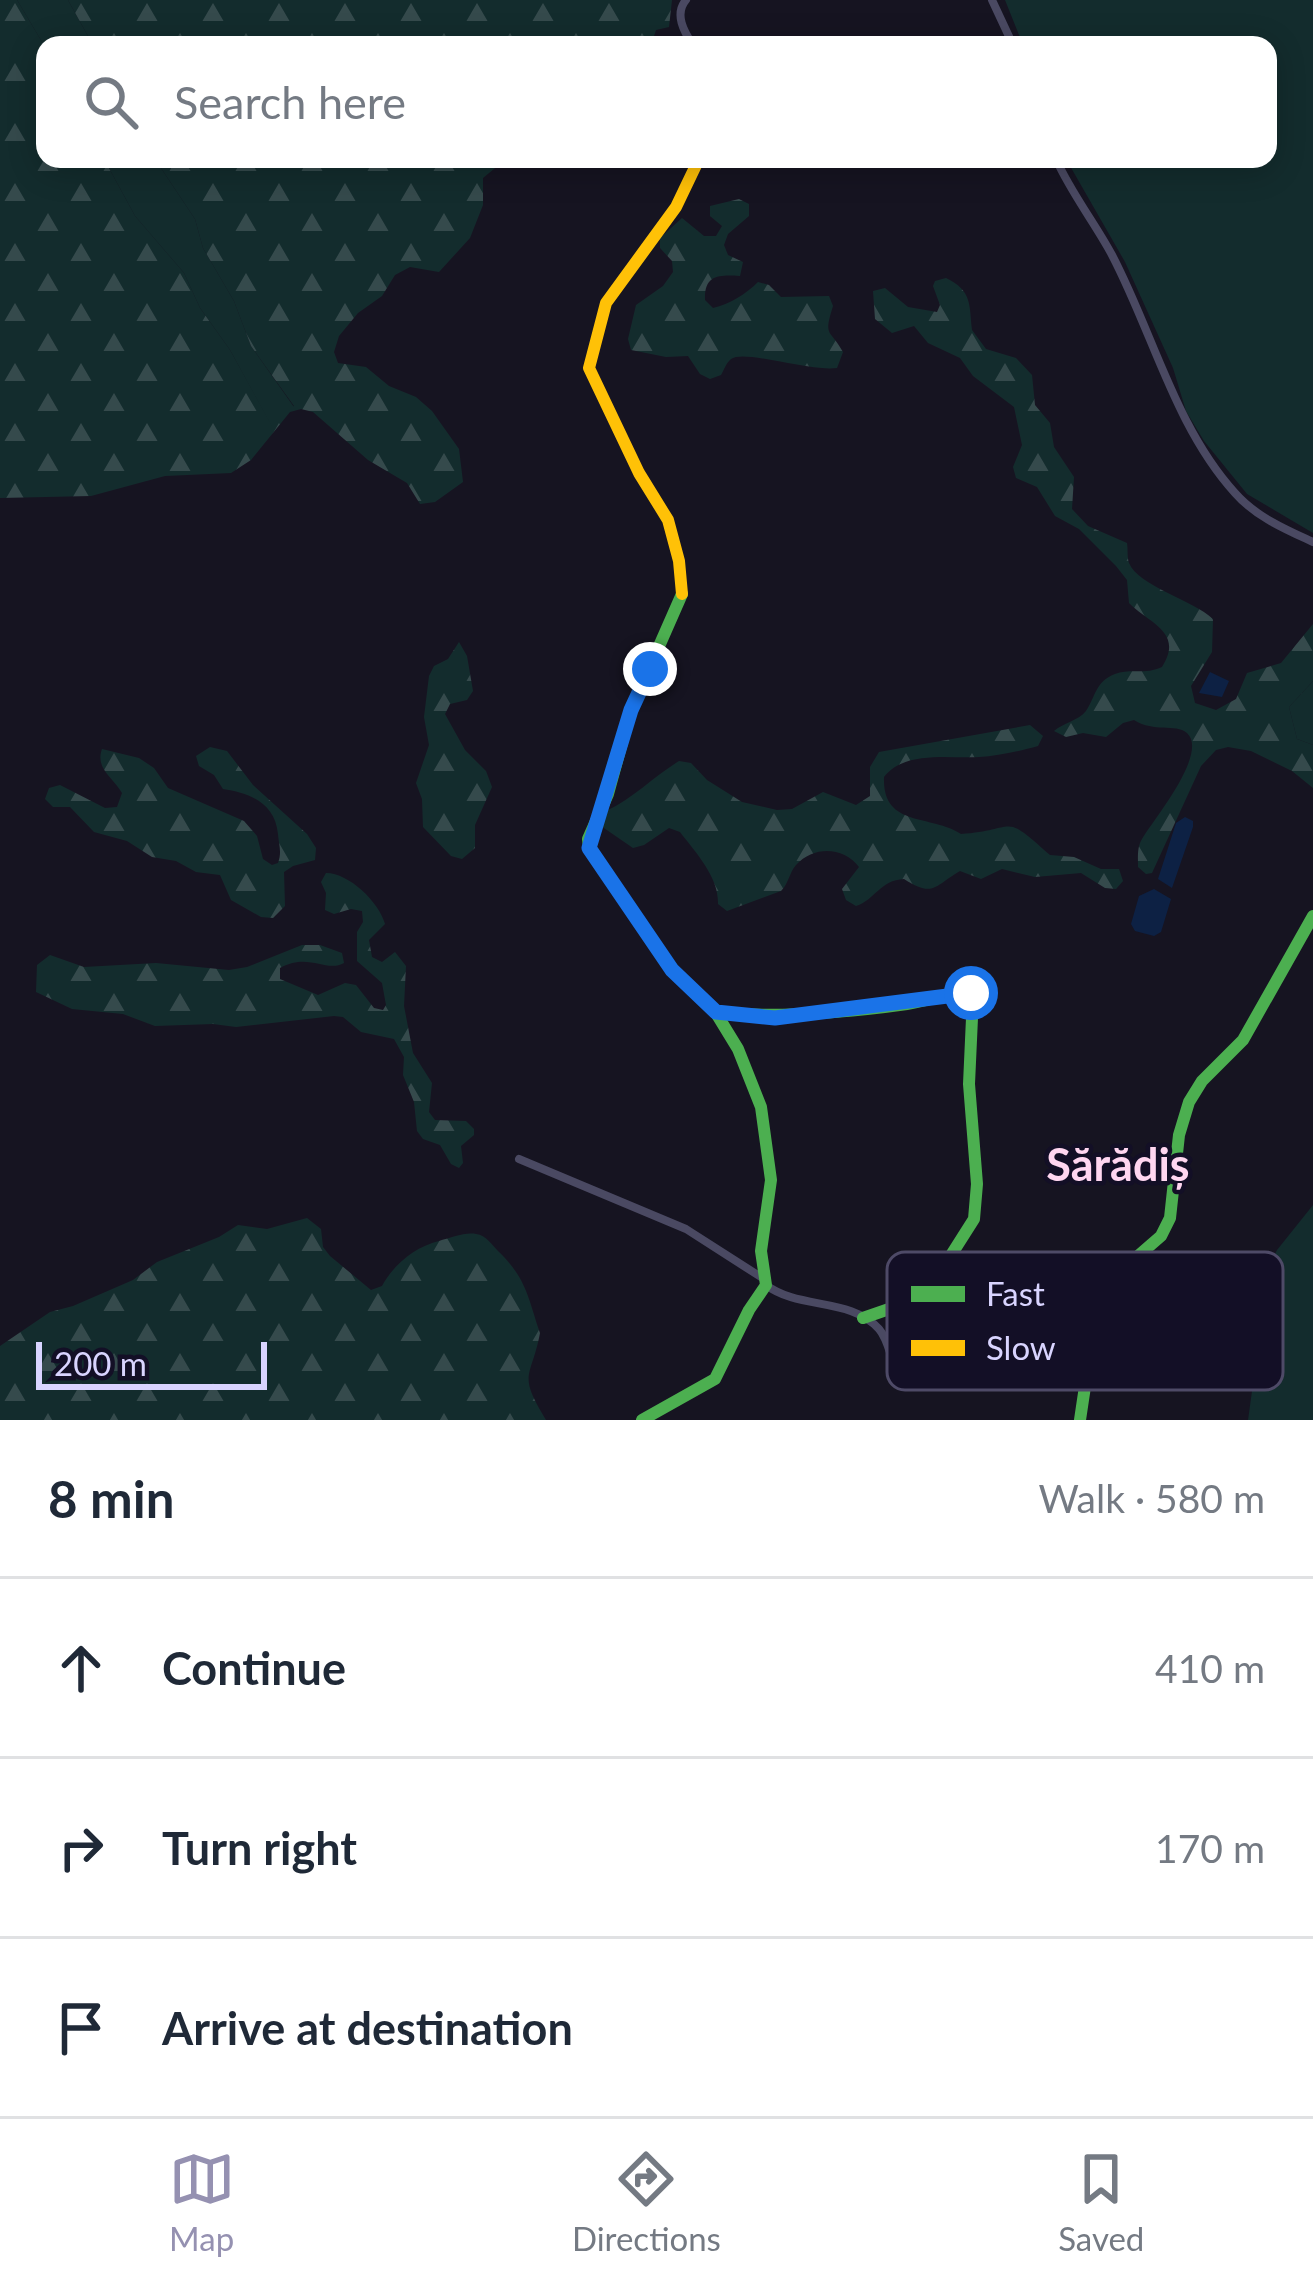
<!DOCTYPE html>
<meta charset="utf-8">
<style>
:root{--surface:#fff;--page:#f2f2f3;--text:#1f2937;--muted:#747a83;--line:#e0e1e3;--accent:#9591b1}
body{margin:0;font-family:Lato,sans-serif;background:var(--page);color:var(--text)}
.scale{position:absolute;left:36px;bottom:30px;width:231px;box-sizing:border-box;padding-left:12px;border:6px solid #d9d4ff;border-top:0;font-size:33px;line-height:42px;white-space:nowrap;color:#d9d4ff;-webkit-text-stroke:9px #130f26;paint-order:stroke}
.stop{position:absolute;width:36px;height:36px;margin:-27px;border:9px solid #1a73e8;border-radius:50%;background:#fff}
.stop.end{background:#1a73e8;border-color:#fff;box-shadow:0 3px 12px #0008}
.list{margin:0;padding:0;list-style:none}
h2{display:flex;justify-content:space-between;align-items:center;height:156px;margin:0;padding:0 48px;font-size:51px}
h2 small{font-size:39px;font-weight:400;color:var(--muted)}
.list li{display:grid;grid-template-columns:78px 1fr auto;gap:36px;align-items:center;box-sizing:border-box;height:180px;padding:0 48px;border-top:3px solid var(--line)}
.list b{display:block;font-size:45px;white-space:nowrap}
.list em{font-size:39px;font-style:normal;color:var(--muted)}
.icon{flex:none;width:66px;height:66px;fill:none;stroke:currentColor;stroke-width:2;stroke-linecap:round;stroke-linejoin:round}
.map{position:relative;flex:none;width:1313px;height:1420px;overflow:hidden}
.search{position:absolute;background:var(--surface);box-shadow:0 6px 30px #0003;left:36px;right:36px;top:36px;height:132px;display:flex;align-items:center;gap:30px;box-sizing:border-box;padding:0 42px;border-radius:24px;color:var(--muted);font-size:45px}
.sheet{height:696px;background:var(--surface)}
nav{display:flex;justify-content:space-around;align-items:center;box-sizing:border-box;height:168px;border-top:3px solid var(--line);background:var(--surface);font-size:33px;color:var(--muted)}
nav a{display:grid;justify-items:center;gap:6px}
nav .on{color:var(--accent)}
.map>svg:first-child{display:block}
</style>
<div class="map">
<svg width="1313" height="1420" viewBox="0 0 1313 1420">
<defs>
<pattern id="forest-firs" width="22" height="20" patternUnits="userSpaceOnUse" patternTransform="scale(3)"><rect width="22" height="20" fill="#132c2d"/><path d="M5 1l3.5 6h-7zM16 11l3.5 6h-7z" fill="#354a4c"/></pattern>
</defs>
<rect width="100%" height="100%" fill="#161421"/>
<path fill="#132c2d" d="M17,0h51l25,45 -48,2z
M1005,0h308v533l-66,-39 -43,-53 -18,-30 -13,-43 -48,-106 -59,-103h202v-114h-245z
M104,159h51l40,60 8,29 31,53 17,45 43,61 -22,20 -42,-77 -30,-42 -16,-35 -49,-57z
M1313,681v64l-16,-6 -8,-32z
M1313,1205v215h-65l8,-58 -3,-48 4,-23 20,-41z"/>
<path fill="url(#forest-firs)" d="M0,0h17l28,47v112h59l31,57 49,57 16,35 30,42 42,76 22,-20 -43,-60 -17,-45 -31,-53 -8,-29 -40,-60h351l-23,19v27l-13,33 -31,34 -29,-5 -15,8 -13,21 -24,17 -19,23 -5,16 4,11 28,4 23,19 27,11 16,14 27,38 4,33 -28,20 -15,2 -13,-21 -39,-23 -55,-48 -12,-3 -11,3 -39,48 -20,13 -66,3 -74,20 -91,2z
M68,0h604l-3,27 -13,3 -5,15h-558z
M739,199l10,5v12l-21,18 -4,11 4,10 15,7 -3,14c-20,-1 -36,-2 -35,24l8,8c17,-4 33,-14 45,-26l11,3 12,12 48,-1 4,10c-10,32 -3,22 10,46l-6,16c-28,4 -93,-19 -106,-9 -5,4 -7,11 -10,16l-11,4 -10,-5 -12,-18 -22,1 -35,-7 -3,-11 8,-34 27,-19 10,-14 -1,-11 -12,-13v-10l22,-20 22,18h12l6,-10 -12,-10v-10z
M946,278c27,13 23,28 26,52l14,19 30,9 16,17 3,30 15,18 4,24 20,30 -2,32 16,17 39,17c1,7 0,14 2,20 9,23 64,37 84,56l-1,33 -21,34 4,17 21,7 20,-11 11,-26 34,-10 32,-39v57l-24,26 8,32 16,6v43l-21,-17 -41,-20 -23,-4 -12,3 -15,16 -49,107 -6,1 -8,-7c0,-10 -1,-20 4,-28 12,-20 67,-86 45,-106 -12,-10 -32,0 -53,-13l-11,3 -17,14 -23,-4 -17,4 -12,-6c9,-8 24,-10 32,-20 10,-15 9,-29 29,-37 15,-6 31,1 47,-7 22,-35 -12,-43 -33,-64l-2,-23 -11,-14 -37,-37 -24,-13 -18,-29 -21,-9 -3,-11 9,-22 -8,-38 -41,-31 -13,-18 -32,-15 -14,-17 -22,7 -17,-14 -2,-28 12,-3 23,19 29,5 3,-7 -7,-19 2,-5z
M459,642l8,14 6,35 -6,9 -17,4 -5,10 20,36 21,21 6,16 -17,38v23l-13,11 -11,-3 -28,-29 -1,-28 -6,-16 13,-38 -5,-28 5,-41 5,-10 14,-7z
M1030,725l13,11 -5,10c-18,5 -40,10 -59,11 -30,2 -74,-7 -95,20 -2,51 47,37 77,57 58,-4 40,-23 89,21l24,2 27,12h18l4,12 -7,8 -11,-1 -24,-15 -46,4 -33,-8 -21,10 -21,-8c-26,15 -26,27 -56,8 -24,1 -29,21 -48,27l-10,-6 -4,-11 17,-22c-15,-20 -45,-22 -63,-2 -7,8 -7,18 -15,26l-54,20 -9,-7c1,-27 -22,-51 -38,-72l-11,-4 -25,17 -11,3 -32,-22 5,-15c28,-13 47,-34 73,-50l12,2 16,17 35,22 35,8 15,-1 31,-17 33,13 14,-9v-29l9,-15z
M210,747l17,4 26,34 54,49 9,14 -1,12 -22,6 -9,6 1,34 -12,12 -12,-1 -30,-17 -11,-25 -24,-3 -20,-11 -24,-4 -25,-16 -33,-9 -24,-25h-17l-8,-8 4,-11 11,-3 45,23 12,-1 5,-14c-9,-16 -27,-24 -20,-44l37,9 15,10 14,20 76,33 13,15 6,23 9,6 6,-2c4,-11 1,-17 0,-29 -3,-31 -28,-41 -55,-45l-9,-14 -15,-9 -3,-10z
M326,873c23,0 53,29 59,51l-16,16 3,17 10,5 13,-10 11,14 -2,40 9,47 19,30 -3,29 6,8 31,1 8,8v6l-13,11 2,17 -4,5 -8,-4 -11,-19 -17,-6 -6,-8 -3,-29 -11,-27 1,-18 -10,-18 -33,-7 -18,-15 -9,-1 -98,11 -23,-3 -58,2 -32,-12 -51,-5 -36,-17 1,-27 13,-10 34,12 72,-4 73,7 18,-3 55,-22h18l22,8 2,10c-18,10 -35,-11 -64,5v11l38,16 27,-12 11,2 18,23 9,2 3,-5 -4,-22 -25,-22v-29l6,-10 -1,-11 -11,-2 -17,5 -9,-4 1,-17 -5,-11z
M307,1218l14,11 2,18 7,9 41,34 11,-4c12,-22 33,-39 57,-45 11,-3 26,-9 37,-7 10,1 16,11 22,17 29,28 30,47 42,82 -9,47 -23,39 6,87h-546v-74l50,-34 23,-6 60,-26 24,-18 62,-25 19,-12 29,4z"/>
<path fill="#0d2144" d="M1210,672l19,9 -7,16 -23,-4z
M1185,817l8,4v6l-21,61 -14,-9 18,-56z
M1154,889l17,10 -10,33 -7,4 -19,-5 -4,-7 8,-28z"/>
<g fill="none" stroke-linecap="round" stroke-linejoin="round">
<path stroke="#4a4962" stroke-width="8" d="M686,0c-12,14 -2,32 7,45
M992,0l21,45
M1056,159c15,34 39,64 56,96 41,78 63,172 123,238 21,24 50,36 78,49
M519,1159l167,70 78,50
M766,1285c33,25 84,12 113,44 8,9 11,25 15,35l15,7 19,1 14,-2 31,-17 94,-13 22,-10 9,3"/>
<path stroke="#4caf50" stroke-width="12" d="M716,1013c64,5 127,0 191,-9 21,-3 46,-14 66,-8l-4,88 8,100 -3,35 -40,63 -16,17 -55,19
M642,1420l73,-41 34,-69 17,-25 -5,-34 10,-71 -10,-73 -23,-58 -22,-36 -44,-43 -83,-122 -1,-9 20,-45 23,-84 51,-116
M1080,1420l7,-47 13,-31 -2,-9 25,-64 38,-33 9,-18 9,-83 10,-33 13,-21 41,-41 70,-124"/>
<path stroke="#ffc107" stroke-width="12" d="M682,594l-3,-33 -11,-41 -29,-47 -50,-105 17,-65 70,-96 23,-48"/>
</g>
<g fill="none" stroke-linecap="round" stroke-linejoin="round">
<path stroke="#1a73e8" stroke-width="15" d="M650,669l-19,41 -42,138 83,122 44,42 59,6 196,-25"/>
</g>
<g text-anchor="middle" stroke-width="9" stroke-linejoin="round" paint-order="stroke">
<g font-size="45" font-weight="bold" fill="#ffd6f0" stroke="#130f26">
<text x="1118" y="1181">Sărădiș</text>
</g>
</g>
<rect x="887" y="1252" width="396" height="138" rx="18" fill="#130f26" stroke="#4e4a67" stroke-width="3"/>
<rect x="911" y="1286" width="54" height="16" fill="#4caf50"/>
<rect x="911" y="1340" width="54" height="16" fill="#ffc107"/>
<g font-size="33" fill="#d9d4ff">
<text x="986" y="1306">Fast</text>
<text x="986" y="1360">Slow</text>
</g>
</svg>
<div class="scale">200 m</div>
<div class="stop" style="left:971px;top:993px"></div>
<div class="stop end" style="left:650px;top:669px"></div>
<div class="search"><svg class="icon" aria-label="search" viewBox="0 0 24 24"><circle cx="10" cy="10" r="6"/><path d="M15 15l6 6"/></svg>Search here</div>
</div>
<section class="sheet">
<h2>8 min<small>Walk · 580 m</small></h2>
<ul class="list">
<li><svg class="icon" aria-label="ahead" viewBox="0 0 24 24"><path d="M12 20V5M6 11l6-6 6 6"/></svg><div><b>Continue</b></div><em>410 m</em></li>
<li><svg class="icon" aria-label="right" viewBox="0 0 24 24"><path d="M7 20v-9h11M14 6l5 5-5 5"/></svg><div><b>Turn right</b></div><em>170 m</em></li>
<li><svg class="icon" aria-label="arrive" viewBox="0 0 24 24"><path d="M6 21V4h12l-3 4 3 4H6"/></svg><div><b>Arrive at destination</b></div></li>
</ul>
</section>
<nav>
<a class="on"><svg class="icon" aria-label="map" viewBox="0 0 24 24"><path d="M3 6l6-2 6 2 6-2v14l-6 2-6-2-6 2zM9 4v14M15 6v14"/></svg>Map</a>
<a><svg class="icon" aria-label="directions" viewBox="0 0 24 24"><path d="M12 3l9 9-9 9-9-9zM9 14v-3h6M13 9l2 2-2 2"/></svg>Directions</a>
<a><svg class="icon" aria-label="saved" viewBox="0 0 24 24"><path d="M7 4h10v16l-5-4-5 4z"/></svg>Saved</a>
</nav>
